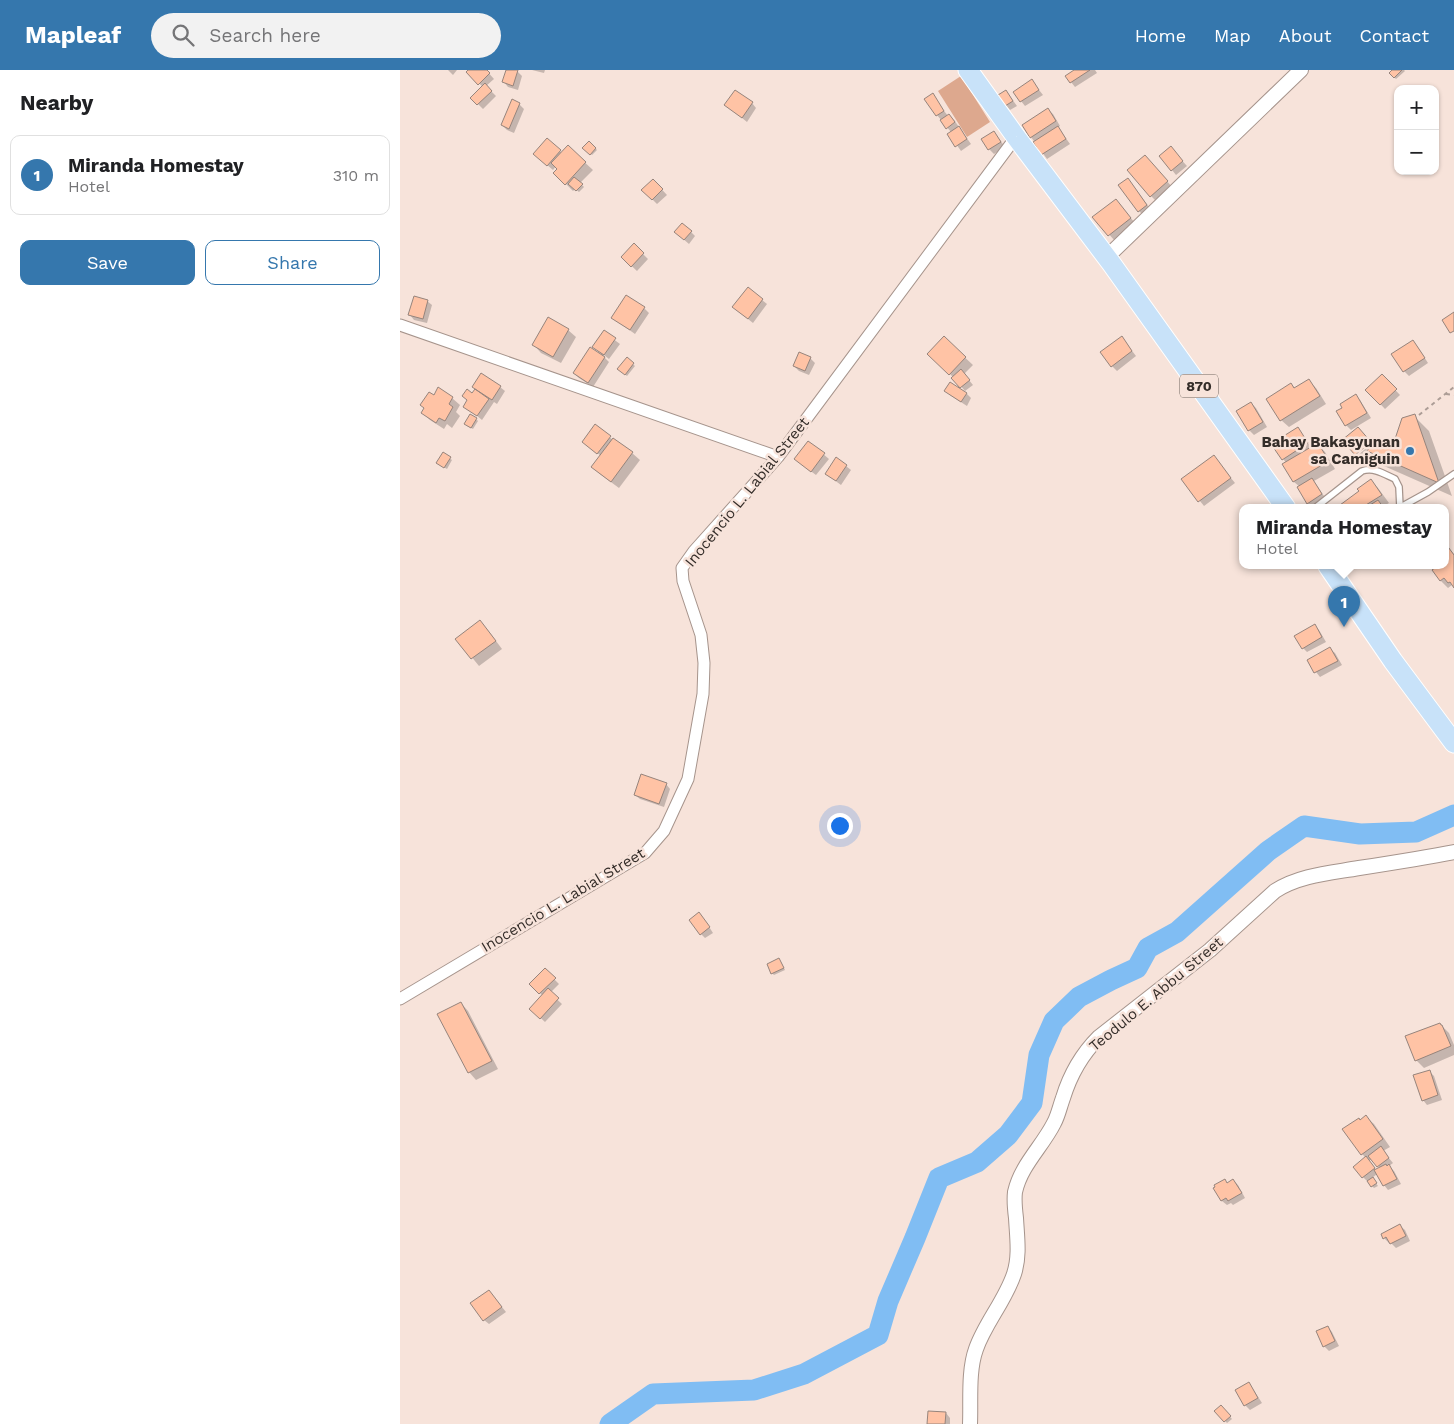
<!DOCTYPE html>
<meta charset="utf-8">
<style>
:root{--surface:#fff;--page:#f2f2f2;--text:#202124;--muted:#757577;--line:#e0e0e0;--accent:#3577ad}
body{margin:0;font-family:"Work Sans",sans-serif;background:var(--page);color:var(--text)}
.controls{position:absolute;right:15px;top:15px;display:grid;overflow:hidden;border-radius:10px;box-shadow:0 1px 4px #0004}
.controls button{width:45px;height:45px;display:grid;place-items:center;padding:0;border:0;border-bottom:1px solid var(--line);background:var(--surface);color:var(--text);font:25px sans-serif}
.you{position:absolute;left:439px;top:755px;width:18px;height:18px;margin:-12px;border:4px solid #fff;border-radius:50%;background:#1a73e8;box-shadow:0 0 0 8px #1a73e833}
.badge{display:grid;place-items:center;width:32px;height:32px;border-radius:50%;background:var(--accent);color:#fff;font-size:16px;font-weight:700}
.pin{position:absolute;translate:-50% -41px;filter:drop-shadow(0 1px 2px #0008)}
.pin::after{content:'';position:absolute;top:26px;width:18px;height:15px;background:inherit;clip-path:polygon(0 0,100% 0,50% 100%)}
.popup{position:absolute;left:839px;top:434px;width:210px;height:65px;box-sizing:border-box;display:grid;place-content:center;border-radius:10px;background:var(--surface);filter:drop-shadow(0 1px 4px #0005);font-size:16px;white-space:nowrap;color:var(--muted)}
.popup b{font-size:19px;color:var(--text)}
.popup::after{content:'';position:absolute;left:50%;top:100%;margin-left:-10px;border:10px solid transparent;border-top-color:var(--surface)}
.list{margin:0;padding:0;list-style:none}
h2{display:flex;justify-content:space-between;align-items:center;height:65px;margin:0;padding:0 20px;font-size:21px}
h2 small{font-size:16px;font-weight:400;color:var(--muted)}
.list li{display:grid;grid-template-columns:32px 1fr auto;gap:15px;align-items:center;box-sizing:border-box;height:80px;margin:0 10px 10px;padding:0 10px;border:1px solid var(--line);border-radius:10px}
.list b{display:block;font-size:19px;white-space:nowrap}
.list p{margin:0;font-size:16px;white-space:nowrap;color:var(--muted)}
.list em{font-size:16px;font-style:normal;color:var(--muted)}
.actions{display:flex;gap:10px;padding:15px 20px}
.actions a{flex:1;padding:11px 0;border:1px solid var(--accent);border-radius:10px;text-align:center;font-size:18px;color:var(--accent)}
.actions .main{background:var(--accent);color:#fff}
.icon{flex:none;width:28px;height:28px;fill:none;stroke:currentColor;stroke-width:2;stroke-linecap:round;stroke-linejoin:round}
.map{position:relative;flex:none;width:1054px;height:1354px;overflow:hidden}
header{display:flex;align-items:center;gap:30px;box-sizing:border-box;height:70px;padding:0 25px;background:var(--accent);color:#fff}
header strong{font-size:24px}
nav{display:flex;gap:28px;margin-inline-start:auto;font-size:18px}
.search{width:350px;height:45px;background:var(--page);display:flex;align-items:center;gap:12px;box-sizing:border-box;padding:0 18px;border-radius:28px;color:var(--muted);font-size:19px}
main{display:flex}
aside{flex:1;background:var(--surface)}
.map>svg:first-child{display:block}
</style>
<header>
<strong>Mapleaf</strong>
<div class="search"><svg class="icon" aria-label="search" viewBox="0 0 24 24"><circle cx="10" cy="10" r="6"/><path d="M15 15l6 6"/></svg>Search here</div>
<nav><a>Home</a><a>Map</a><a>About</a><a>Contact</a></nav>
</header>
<main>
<aside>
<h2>Nearby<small></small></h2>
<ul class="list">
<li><span class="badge">1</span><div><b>Miranda Homestay</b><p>Hotel</p></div><em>310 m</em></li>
</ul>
<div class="actions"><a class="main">Save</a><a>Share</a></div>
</aside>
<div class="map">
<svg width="1054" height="1354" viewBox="0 0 1054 1354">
<rect width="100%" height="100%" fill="#f7e3da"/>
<path fill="#dda88e" d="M561,6l29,46 -23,15 -29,-46z"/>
<path fill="#0003" fill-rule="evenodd" d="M48,0h9l-4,5z
M69,0h17l8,9 -8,7 10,10 -13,13 -11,-11 11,-11 -16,-15z
M107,0l10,1 5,5 -4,14 -10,-3 -4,-5z
M132,0h13l-1,3z
M677,0h18l2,3 -22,14 -4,-5z
M994,0h10l1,1 -9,8 -6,-6z
M632,11l11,14 -18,11 -4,-5z
M606,21l11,15 -7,4 -4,-5z
M532,25l16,21 6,4 17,24 -10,7 -12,-17 2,-2 -14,-17z
M352,33l4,5 -9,14 -21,-17z
M119,34l5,5 -10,24 -7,-3 -5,-5z
M648,40l5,4 7,12 -2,1 12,17 -23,15 -16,-22z
M594,62l11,15 -11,7 -5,-5z
M147,70l15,13 6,-6 25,23 -13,13 4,4 -5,5 -4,-3 -2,2 -18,-18 4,-4 -3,-3 -3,4 -14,-12z
M189,72l8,8 -5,5 -8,-7z
M775,83l12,13 -11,9 -4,-5z
M750,91l22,26 -17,13 -4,-4z
M253,110l14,15 -10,9 -14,-14z
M732,114l19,26 -8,5 -4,-4z
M720,135l15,18 -21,17 -20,-23z
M275,162h16l4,4 -6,8z
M234,175l14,14 -11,12 -15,-14z
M362,230l5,4 -14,19 -15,-12z
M27,231l5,4 -5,18 -13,-3 -4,-5z
M244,238l5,5 -14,21 -17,-12 -5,-4z
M168,260l8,7 -15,26 -20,-10 -7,-8z
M204,262l16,12 -11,15 -5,-4 -1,1 6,6 -16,25 -14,-9 -5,-5 28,-18 -9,-9z
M544,268l29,27 -9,9 9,11 -8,6 -12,-14 -24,-23z
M726,273l10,13 -19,15 -5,-5z
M1017,276l11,17 -19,13 -5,-5 -11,-17z
M410,288l5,5 -6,12 -10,-4 -5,-5z
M227,289l8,7 -8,10 -6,-5z
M982,306l18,19 -15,14 -18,-19z
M909,311l7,7 10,16 -37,23 -8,-7 10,-36 5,5z
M550,314l17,10 4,4 -4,8 -17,-11 -4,-4z
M100,317l5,4 -8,13 -3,-2 -12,18 -17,-14 11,-16z
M34,326l18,2 8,7 -4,7 4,4 -8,12 -5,-4 -3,5 -14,-9 -7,-7z
M955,326l5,4 11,18 -20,12 -5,-5 -8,-13z
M851,333l5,5 11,19 -13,8 -5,-5z
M1014,346l15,15 23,65 -68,-30 -14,-14 -9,7 -4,-3 14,-12 2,1 23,-5z
M76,349l2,2 -5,8 -6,-3z
M196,356l17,14 19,13 8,7 -21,28 -19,-14 -7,-7 8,-11 -13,-10z
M897,359l15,19 5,-4 8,8 10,17 -21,12 12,18 -13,9 -5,-5 -8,-16 -6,-5 -10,-18 2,-1 -13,-19z
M409,372l20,17 -13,16 -15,-11z
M44,384l8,6 -5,9 -7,-4z
M814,387l21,26 -31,23 -21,-26z
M446,396l5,4 -10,15 -15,-11z
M971,411l7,7 11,15 -7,4 1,1h-43z
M1046,476l8,8v33l-2,-2 -4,3 -7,-7 -7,-11 3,-2 -1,-2h9z
M914,555l5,5 7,12 -19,10 -4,-4z
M87,559l15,20 -23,17 -22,-27z
M930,579l5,4 7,12 -22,12 -4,-5z
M266,714l4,5 -6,18 -24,-8 -5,-4z
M304,849l9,14 -8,5 -4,-4z
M381,892l4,8 -11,5 -2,-2z
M145,900l14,14 -9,9 12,11 -17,18 -14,-13 12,-13 -12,-12z
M61,933l7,8 30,58 -22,11 -7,-8z
M1042,956l7,7 5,12v10l-30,13 -8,-8 -9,-23z
M1029,1001l5,5 8,24 -15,5 -4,-5z
M966,1047l8,7 16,23 -7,4 10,12 -4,3 5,5 7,13 -13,6 -4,-5 -7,-11 -5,4 6,8 -4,2 -11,-11 3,-19 -4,-4 -2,-33zM972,1089l6,7 2,2 -4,2 -7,-9z
M833,1110l5,5 7,13 -12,7 -2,-2 -4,2 -5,-4 -7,-12 10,-8 3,3z
M1000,1156l5,4 5,11 -14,7 -6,-6 -1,1 -5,-5z
M89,1221l17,21 -17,12 -5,-4z
M928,1257l4,5 7,14 -10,5 -5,-5z
M849,1314l4,5 9,14 -12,7 -5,-5z
M821,1336l11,13 -5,4 -11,-12z
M546,1343l4,5v6h-21z"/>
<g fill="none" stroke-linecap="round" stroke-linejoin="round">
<path stroke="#80bdf3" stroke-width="21" d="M210,1354l43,-30 101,-4 50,-16 74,-39 10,-34 27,-63 24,-60 38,-16 31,-27 24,-32 7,-48 15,-34 25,-24 32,-17 26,-12 11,-20 29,-16 91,-81 36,-25 56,8 56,-2 38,-17"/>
</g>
<path fill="#ffc3a5" stroke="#96847c" d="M68,0h19l3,3 -12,12 -12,-13z
M106,0h12l-5,16 -11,-4z
M674,0h16l-20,13 -5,-7z
M992,0h10l-8,8 -5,-5z
M632,9l7,11 -19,12 -7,-10z
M85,13l7,8 -15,14 -7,-7z
M335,20l18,12 -11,16 -18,-13z
M606,20l7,11 -8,5 -7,-11z
M533,23l11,18 -8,5 -12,-17z
M112,29l8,4 -11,26 -8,-4z
M648,38l8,13 -26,17 -8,-13z
M549,44l6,8 -9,7 -6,-9z
M559,56l8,13 -12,8 -8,-13z
M658,56l8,13 -25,16 -8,-13z
M594,61l7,11 -13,8 -7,-11z
M147,68l14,12 -14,16 -14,-12z
M189,71l7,7 -6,7 -8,-7z
M168,75l18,17 -21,23 -12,-12 4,-4 -6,-6z
M771,76l12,15 -12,10 -12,-15z
M745,85l23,26 -18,16 -23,-27z
M174,107l9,7 -7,7 -8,-7z
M728,108l19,27 -9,7 -20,-27z
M253,109l10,10 -11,11 -11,-10z
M716,129l15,19 -23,18 -16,-19z
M282,153l10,8 -8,9 -10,-8z
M234,173l10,10 -13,14 -10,-10z
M348,217l15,12 -15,20 -16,-12z
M226,225l19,12 -15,23 -19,-12z
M14,226l14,4 -5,19 -15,-4z
M1054,242v19l-4,2 -8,-13z
M148,247l21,12 -16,28 -21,-12z
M204,260l12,8 -12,17 -12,-8z
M544,266l22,21 -17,18 -22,-21z
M722,266l10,15 -21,16 -11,-15z
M1013,270l12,18 -22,14 -12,-18z
M190,277l15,10 -17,26 -15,-10z
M399,282l12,5 -6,14 -12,-5z
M227,287l7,6 -9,12 -8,-6z
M561,299l9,11 -10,8 -9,-10z
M81,303l20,13 -9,14 -20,-13z
M982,304l15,15 -17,16 -15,-15z
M909,309l11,17 -40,25 -14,-22 25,-16 3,5z
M550,312l17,11 -6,9 -17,-11z
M38,317l15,10 -4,7 4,3 -8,14 -6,-3 -3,5 -15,-10 3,-5 -4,-3 9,-13 5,3z
M67,319l5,4 3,-4 14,10 -12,17 -14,-9 4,-7 -5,-4z
M956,324l11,19 -22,13 -9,-15 6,-3 -2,-4z
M851,332l12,20 -15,9 -12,-20z
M70,344l7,4 -6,10 -7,-4z
M1015,344l24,69 -72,-32 7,-10 21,-2 7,-21z
M195,354l16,12 -14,18 -15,-12z
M898,357l10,16 -26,17 -11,-16z
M958,357l13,15 -16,13 -13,-15z
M213,368l20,14 -22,30 -20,-15z
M408,371l17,12 -14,19 -17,-13z
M918,373l11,18 -36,21 -11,-18z
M43,382l8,5 -7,11 -8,-5z
M814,385l17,23 -33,24 -17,-23z
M436,387l11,8 -11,16 -11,-7z
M912,408l10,16 -15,10 -10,-17z
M971,409l11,16 -21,13h-23l3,-2 -1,-1 19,-14 -2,-2z
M978,430l5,7 -2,1h-9l-2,-3z
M1046,474l8,11v33l-4,-6 -2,1 -4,-5 -4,3 -8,-11 4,-3 -1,-1h10v-21z
M80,550l16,21 -25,18 -16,-20z
M915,554l7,13 -20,12 -8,-13z
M930,577l8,14 -24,12 -7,-13z
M241,704l26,9 -8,21 -25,-9z
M299,842l11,15 -10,8 -11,-15z
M379,888l5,10 -13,6 -4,-10z
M145,898l11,10 -17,16 -10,-10z
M148,918l11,10 -19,21 -11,-10z
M61,932l31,59 -24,12 -31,-59z
M1040,953l1,2h1l9,21 -36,15 -10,-25z
M1030,1000l8,25 -16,6 -9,-26z
M966,1045l17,24 -22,16 -19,-26 17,-11 1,2z
M981,1076l8,12 -12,9 -9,-11z
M966,1086l9,12 -13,10 -9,-11z
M986,1094l1,2 2,-2 8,15 -14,7 -9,-16z
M973,1107l4,6 -6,4 -4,-6z
M825,1109l2,4 6,-4 9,14 -14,8 -2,-3 -5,3 -8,-13 2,-1 -1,-2z
M1000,1154l6,12 -16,8 -4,-7 -3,2 -2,-5z
M89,1220l13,17 -19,14 -13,-18z
M928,1256l7,15 -12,6 -7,-16z
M849,1312l9,16 -14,8 -9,-16z
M821,1335l10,11 -7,6 -10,-11z
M528,1341l18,1 -1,12h-18z"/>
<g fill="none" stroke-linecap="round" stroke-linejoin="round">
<g stroke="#a6948c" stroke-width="8">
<path id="service" d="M915,438l47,-37c12,-4 22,3 33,8l4,8 1,21
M999,438l29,-16 26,-18"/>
</g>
<g stroke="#a6948c" stroke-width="13">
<path id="minor" d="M0,255l378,132
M0,929l245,-146 19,-22 24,-52 15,-85 1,-31 -3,-28 -18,-54 -1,-13 12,-17 84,-94 238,-320"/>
</g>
<g stroke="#a6948c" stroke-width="16">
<path id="tertiary" d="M707,187l194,-187
M570,1354c1,-23 -2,-53 6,-75 9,-26 29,-48 38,-75 6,-18 3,-37 2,-56 -1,-8 -2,-18 -1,-26 6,-27 27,-45 39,-69 4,-7 6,-17 9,-25 7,-23 19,-44 36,-61l111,-87 65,-59c25,-16 56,-18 84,-23 32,-5 64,-10 95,-16"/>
</g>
<g stroke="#fff" stroke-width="21">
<path id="primary" d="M568,0l48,67 95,126 175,245
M928,496l65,95 61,82"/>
</g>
<path stroke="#ac9d96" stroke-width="2" stroke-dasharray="4 4" stroke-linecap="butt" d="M1046,324l8,1
M1019,345l35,-28"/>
<use href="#service" stroke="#fff" stroke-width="5.5"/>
<use href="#minor" stroke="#fff" stroke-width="11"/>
<use href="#tertiary" stroke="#fff" stroke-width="14"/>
<use href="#primary" stroke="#c8e2f9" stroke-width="19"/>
</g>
<circle fill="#3577ad" stroke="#f7e3da" stroke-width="2" cx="1010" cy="381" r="5"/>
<g text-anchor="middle" stroke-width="5" stroke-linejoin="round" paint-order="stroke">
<rect fill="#f7e3da" stroke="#6e645e" stroke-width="1" x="780" y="304.5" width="38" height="23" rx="4"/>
<g font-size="14" font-weight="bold" fill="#342d29">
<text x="799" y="321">870</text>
</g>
<g font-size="15" font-weight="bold" fill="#342d29" stroke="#f7e3da" text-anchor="end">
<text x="1000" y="377">Bahay Bakasyunan<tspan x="1000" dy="17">sa Camiguin</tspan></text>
</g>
<g font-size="15" fill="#342d29" stroke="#f7e3da">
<text transform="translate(347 422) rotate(-51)" y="5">Inocencio L. Labial Street</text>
<text transform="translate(163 830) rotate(-31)" y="5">Inocencio L. Labial Street</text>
<text transform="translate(756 924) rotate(-40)" y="5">Teodulo E. Abbu Street</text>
</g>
</g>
</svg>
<div class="controls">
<button>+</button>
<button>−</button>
</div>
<div class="you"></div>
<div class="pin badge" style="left:944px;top:557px">1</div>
<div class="popup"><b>Miranda Homestay</b>Hotel</div>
</div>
</main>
